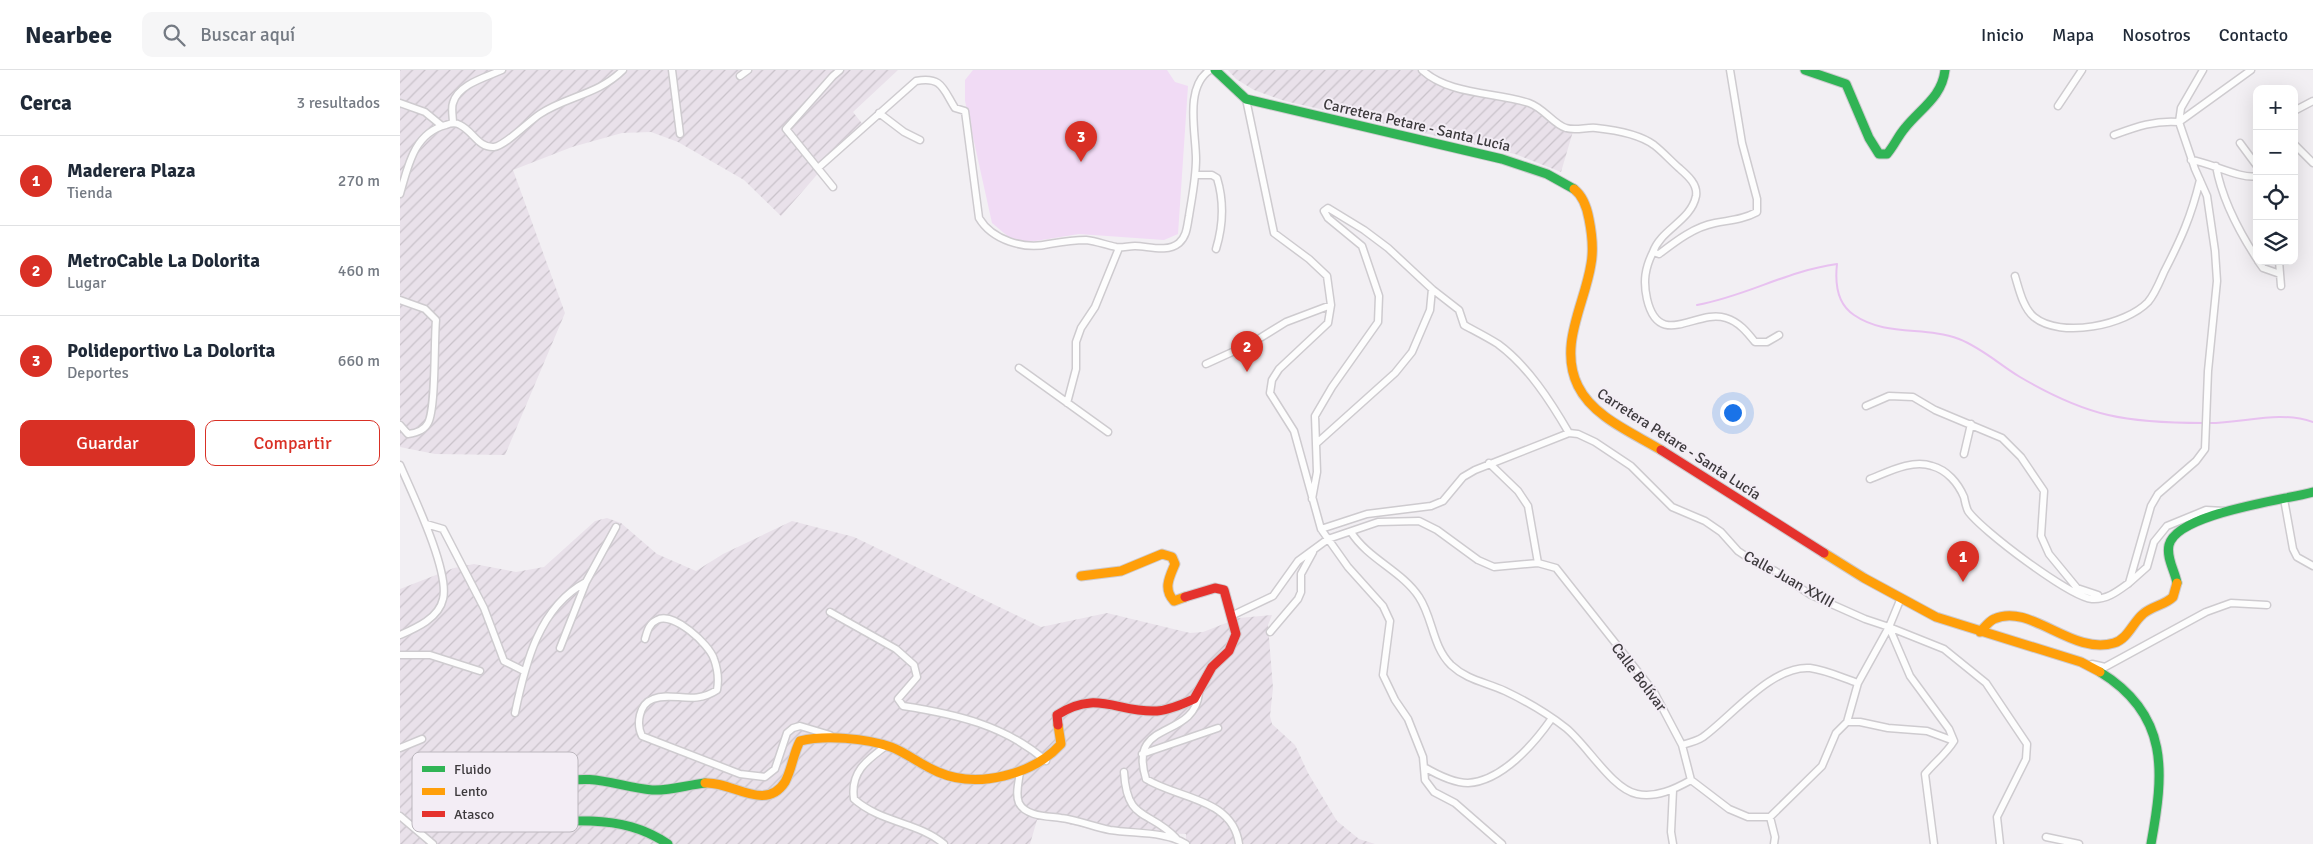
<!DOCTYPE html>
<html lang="es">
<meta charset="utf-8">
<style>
:root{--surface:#fff;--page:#f6f6f7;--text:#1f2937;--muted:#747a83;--line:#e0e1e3;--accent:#d93025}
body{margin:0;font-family:Signika,sans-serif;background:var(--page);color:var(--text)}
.controls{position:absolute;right:15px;top:15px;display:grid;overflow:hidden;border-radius:10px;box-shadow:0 5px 20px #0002}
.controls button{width:45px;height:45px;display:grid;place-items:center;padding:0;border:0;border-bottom:1px solid var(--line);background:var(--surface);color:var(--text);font:25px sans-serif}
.you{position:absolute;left:1332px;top:342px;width:18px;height:18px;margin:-12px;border:4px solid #fff;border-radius:50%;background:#1a73e8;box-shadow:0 0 0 8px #1a73e833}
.badge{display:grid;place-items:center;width:32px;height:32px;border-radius:50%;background:var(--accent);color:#fff;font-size:16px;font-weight:700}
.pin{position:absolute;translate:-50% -41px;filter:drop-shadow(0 1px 2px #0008)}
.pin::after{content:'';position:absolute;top:26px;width:18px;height:15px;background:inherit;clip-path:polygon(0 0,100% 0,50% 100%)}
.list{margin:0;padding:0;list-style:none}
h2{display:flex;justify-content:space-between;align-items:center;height:65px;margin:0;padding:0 20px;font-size:21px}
h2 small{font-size:16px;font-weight:400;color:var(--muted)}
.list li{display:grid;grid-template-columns:32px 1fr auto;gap:15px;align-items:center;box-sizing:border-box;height:90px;padding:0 20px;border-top:1px solid var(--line)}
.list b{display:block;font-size:19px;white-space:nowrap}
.list p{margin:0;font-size:16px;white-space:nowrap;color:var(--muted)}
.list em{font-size:16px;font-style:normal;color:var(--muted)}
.actions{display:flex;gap:10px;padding:15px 20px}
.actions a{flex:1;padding:11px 0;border:1px solid var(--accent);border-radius:10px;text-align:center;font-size:18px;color:var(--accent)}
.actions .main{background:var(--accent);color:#fff}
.icon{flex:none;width:28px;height:28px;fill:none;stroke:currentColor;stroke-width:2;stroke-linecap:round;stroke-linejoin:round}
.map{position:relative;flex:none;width:1913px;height:774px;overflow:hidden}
header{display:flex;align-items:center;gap:30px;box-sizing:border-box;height:70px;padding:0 25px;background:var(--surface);border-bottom:1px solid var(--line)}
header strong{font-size:24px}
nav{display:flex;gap:28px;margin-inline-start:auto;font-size:18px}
.search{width:350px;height:45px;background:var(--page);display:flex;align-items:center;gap:12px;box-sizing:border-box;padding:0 18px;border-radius:10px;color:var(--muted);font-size:19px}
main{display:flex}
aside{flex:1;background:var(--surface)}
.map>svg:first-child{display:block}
</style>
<header>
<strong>Nearbee</strong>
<div class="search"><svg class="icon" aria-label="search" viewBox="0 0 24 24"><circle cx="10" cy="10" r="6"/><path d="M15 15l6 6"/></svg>Buscar aquí</div>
<nav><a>Inicio</a><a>Mapa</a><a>Nosotros</a><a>Contacto</a></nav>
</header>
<main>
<aside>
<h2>Cerca<small>3 resultados</small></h2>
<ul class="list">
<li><span class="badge">1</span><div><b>Maderera Plaza</b><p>Tienda</p></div><em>270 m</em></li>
<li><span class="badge">2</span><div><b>MetroCable La Dolorita</b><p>Lugar</p></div><em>460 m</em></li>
<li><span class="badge">3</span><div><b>Polideportivo La Dolorita</b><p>Deportes</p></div><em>660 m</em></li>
</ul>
<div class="actions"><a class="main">Guardar</a><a>Compartir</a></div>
</aside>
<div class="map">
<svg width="1913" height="774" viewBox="0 0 1913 774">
<defs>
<pattern id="industrial-furrows" width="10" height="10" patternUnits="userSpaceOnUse" patternTransform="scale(1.25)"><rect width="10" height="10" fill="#e9e1ea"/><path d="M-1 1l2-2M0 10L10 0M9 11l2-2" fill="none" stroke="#c9c2ca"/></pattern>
</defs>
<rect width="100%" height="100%" fill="#f2eff3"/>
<path fill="url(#industrial-furrows)" d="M0,0h498l-45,42 11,14 -36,36 -47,54 -37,-36 -66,-38 -27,-10 -29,1 -50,14 -59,23 52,143 -60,142 -70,-1 -35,-7z
M828,0h193l21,13 78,17 33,20 21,8 -13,44 -46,-18 -230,-53 -31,-11 -18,-11z
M207,448l14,5 36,31 39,17 27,-17 69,-33 62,16 187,90 66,-14 83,20 13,-1 36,-14 33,-3 -4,10 5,63 -3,28 2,8 23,21 13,28 29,48 22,18 16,5h-189v-10l-88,-3 -46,-11h-15l-7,24h-630v-255l54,-21 20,-4 42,8 28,-5 51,-46z"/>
<path fill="#f1dbf5" d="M573,0h194l8,12 13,4 -10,148 -14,6 -85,-6 -62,10 -25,-21 -27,-122v-21z"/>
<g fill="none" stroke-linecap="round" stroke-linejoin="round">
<path stroke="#e8c1f0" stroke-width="2" d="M1297,235c50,-9 89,-34 140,-41 -2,18 0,40 17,51 32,22 71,11 105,24 23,9 41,26 61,38 68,40 106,46 184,46
M1809,353c36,0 69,-13 104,-1"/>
<g stroke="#cecbcf" stroke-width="9">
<path id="street" d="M272,0l8,64
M1022,0c27,25 73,22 107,33 15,5 25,22 37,25 9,3 21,-1 30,0 19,2 43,6 58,17 9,7 17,16 25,23 8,7 19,16 17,28 -5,25 -35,33 -43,56l6,2c17,-13 35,-27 56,-31 15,-3 27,-3 42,-11v-13l-15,-56 -12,-73
M340,6l8,-6
M846,29l28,134 35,26 18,17 4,29 -3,18 -49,46 -7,11 -2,13 24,38 27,98 27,38 35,39 7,15 -7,54 12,25 13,19 15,38 2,23 9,12 21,11 47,41
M0,33l25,9 17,14
M1658,36l24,-36
M1894,41l19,-10
M479,43l25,19 16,8
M53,53c0,-6 -2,-15 0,-20 5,-19 34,-26 49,-33
M1714,65c22,-8 41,-15 65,-13l72,-52
M1840,73l17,23
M1894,74l19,19
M1791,90c18,2 51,20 66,16
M1816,96c6,34 22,64 41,93
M418,98l98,-87c26,-5 27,8 39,27l10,3 14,107c13,22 45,32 70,26 12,-2 24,-4 37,-4 10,1 20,5 30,7 6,1 12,-1 19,-1 13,0 32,7 44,-3 8,-7 8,-17 10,-27 3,-19 7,-38 7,-57 0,-26 -12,-72 14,-89
M795,105h17l5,3c7,23 6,48 -1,71
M433,117l-47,-58 47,-53 7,-6
M0,124c8,-28 14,-61 46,-69 5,-2 9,-3 14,0 13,6 18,23 34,22 11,-1 35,-26 46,-33 27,-18 58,-19 83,-44
M1253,182c-8,16 -10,29 -6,47 12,52 50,9 79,19 13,4 21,14 29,24h12l12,-7
M1858,191l5,7 17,6
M1879,191l2,25
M1615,206c4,13 8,32 19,41 27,22 92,8 114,-15 7,-8 12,-21 16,-30 17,-33 27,-55 36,-92
M0,230l25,9 11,11c-2,21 0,88 -8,103 -4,8 -12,10 -20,11l-8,-9
M806,294l46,-21 34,-21 45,-17
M619,298l89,64
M667,333l9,-34v-27l5,-14 14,-21 24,-59
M1466,336l23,-10 24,1 22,13 67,28 19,19 23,34 -3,45 8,18 28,34 21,7
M917,373l78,-70 17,-21 18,-42 2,-21
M1564,384l7,-30
M1089,393l29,28 10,15 10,57
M0,395c12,28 50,106 43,134 -4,19 -27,29 -43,36
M1470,409c18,-7 42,-20 62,-13 15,4 26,17 32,31 1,5 2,10 4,14 13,19 102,86 124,88 15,1 26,-8 37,-16l22,-77 7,-12 38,-33 9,-12 3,-78 9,-90 -2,-30 -8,-55 -12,-27 -16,-47 2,-14 22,-38
M912,429l5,-27 -2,-56 17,-29 46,-65 1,-26 -17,-50 -34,-28 -4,-7 4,-3 36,22 24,18 44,41 27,21 5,15c11,6 23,12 34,19 30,22 53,58 71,89
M1884,429l9,50 4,8 16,9
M26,454l17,5 41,79 20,53 20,10
M921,459l46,-15 64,-8 12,-5 20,-24 12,-7 94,-37 9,1 17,8 36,24 41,41 33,14 16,11 17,19 18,12 19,8 36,24 54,24 24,8 21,49 39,53 5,12c-8,13 -19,21 -29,33l9,70
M951,462c17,27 51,39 68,65 14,21 13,49 32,68 16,15 34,17 54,26 21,10 43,23 61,37 21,17 46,61 71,66 19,4 38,-5 54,-14
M1729,513l18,-16 7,-25 13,-16 39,-16 18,1
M1501,528l-12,29 55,22 42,34 41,61 -1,15 -29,58 3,27
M430,542l66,37 18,16 3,12 -19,22 5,7c52,8 102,19 143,55
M831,546l42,-20 25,-35 30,-22 50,-17 41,-1 18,9 41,30 16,7 44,-4 18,5 98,124 28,53 9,35 38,29 19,8h22l52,-51 14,-33 11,-11h13l28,6 39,3 27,10
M870,562l28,-33 3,-7v-18l12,-22
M245,569c2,-7 4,-16 12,-19 16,-9 52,24 57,39 4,11 5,20 3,31 -24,16 -44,1 -64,9 -14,5 -17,25 -11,37l98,38 25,3 10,-8 12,-36 6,-5 7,-2 30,9
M160,578l26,-66 30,-55
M0,585h30l50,16
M1692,594l13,3 101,-55 25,-9 36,2
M799,623c-5,48 -72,25 -53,86 32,20 87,19 93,65
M115,643c10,-49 24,-106 71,-131
M1447,652l11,-39 31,-56
M1282,675c7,-2 15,-4 21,-8 29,-21 69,-72 107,-69 16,2 33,10 48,15
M486,676c-19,14 -36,26 -32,53 27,24 64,23 90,45
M0,678l22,-9
M742,684l76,-26
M1024,697c12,7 29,16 44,16 34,-2 66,-39 84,-65
M620,702c-1,9 -5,22 -1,31 7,14 30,13 42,15 17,2 33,9 49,12 25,4 54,1 76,14
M724,702c3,51 25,37 52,66
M83,715l28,11 26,6
M1273,720l-2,42 2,12
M0,746l33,28
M1370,747l5,20 -1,7
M1646,767l33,7"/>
</g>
<g stroke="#cecbcf" stroke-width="11">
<path id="fast" d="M815,0l31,29 256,60 45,15 27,15
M1405,0l41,14 23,54 10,16h8c7,-8 11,-18 18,-26 16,-20 37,-31 40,-58
M1777,513c-2,-12 -11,-25 -8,-38 8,-32 116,-45 144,-53
M1700,602c70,43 64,101 51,172
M268,774c-24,-16 -48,-22 -77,-23 -17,0 -34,0 -50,-5 -5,-17 -2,-26 15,-32 35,-12 62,3 96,6 18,1 35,-5 53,-7"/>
</g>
<g stroke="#cecbcf" stroke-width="11">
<path id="slow" d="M1174,119c9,7 13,19 15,30 3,15 5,29 2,45 -6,40 -33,81 -13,122 15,31 55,47 83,64
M1424,483l40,25 72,39 145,45 19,10
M681,506l40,-5 41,-17 10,3 3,7c-6,14 -12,25 -1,37l11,-4
M1580,562c4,-4 9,-11 14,-13 36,-17 78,37 120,24 14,-4 19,-21 29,-29 9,-8 22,-9 30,-17l4,-14
M305,713c27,-2 60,30 80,-1 7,-13 8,-28 15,-41 25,-6 66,-3 91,6 16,6 30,18 47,25 39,17 95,3 123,-28l-3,-19"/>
</g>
<g stroke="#cecbcf" stroke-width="11">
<path id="jam" d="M1261,380l163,103
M658,655l-1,-10c40,-26 60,-2 100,-4 13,-1 26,-7 37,-12l18,-32 17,-16 7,-17 -12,-44 -9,-2 -30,9"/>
</g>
<use href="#street" stroke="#fdfdfd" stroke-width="6"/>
<use href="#fast" stroke="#30b455" stroke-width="9"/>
<use href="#slow" stroke="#ff9f0a" stroke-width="9"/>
<use href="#jam" stroke="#e5322d" stroke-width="9"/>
</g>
<g text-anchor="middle" stroke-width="4" stroke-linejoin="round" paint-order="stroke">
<g font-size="15" fill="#3d3a3d" stroke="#f3edf5">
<text transform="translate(1017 55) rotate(13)" y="5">Carretera Petare - Santa Lucía</text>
<text transform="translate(1279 374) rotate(33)" y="5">Carretera Petare - Santa Lucía</text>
<text transform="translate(1389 509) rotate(29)" y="5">Calle Juan XXIII</text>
<text transform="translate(1239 607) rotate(53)" y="5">Calle Bolívar</text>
</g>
</g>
<rect x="12" y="682" width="166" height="80" rx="8" fill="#f3edf5" stroke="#bcb7be" stroke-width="1"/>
<rect x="22" y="696" width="23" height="6" fill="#30b455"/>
<rect x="22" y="718" width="23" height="7" fill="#ff9f0a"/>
<rect x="22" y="741" width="23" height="6" fill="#e5322d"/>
<g font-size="14" fill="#3d3a3d">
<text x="54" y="704">Fluido</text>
<text x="54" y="726">Lento</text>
<text x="54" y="749">Atasco</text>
</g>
</svg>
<div class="controls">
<button>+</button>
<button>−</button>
<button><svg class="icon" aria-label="locate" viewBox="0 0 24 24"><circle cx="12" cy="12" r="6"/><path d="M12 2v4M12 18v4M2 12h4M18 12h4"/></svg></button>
<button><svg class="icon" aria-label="layers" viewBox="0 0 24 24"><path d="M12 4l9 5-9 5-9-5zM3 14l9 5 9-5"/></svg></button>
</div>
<div class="you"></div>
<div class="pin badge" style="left:1563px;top:512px">1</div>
<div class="pin badge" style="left:847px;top:302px">2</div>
<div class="pin badge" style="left:681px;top:92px">3</div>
</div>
</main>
